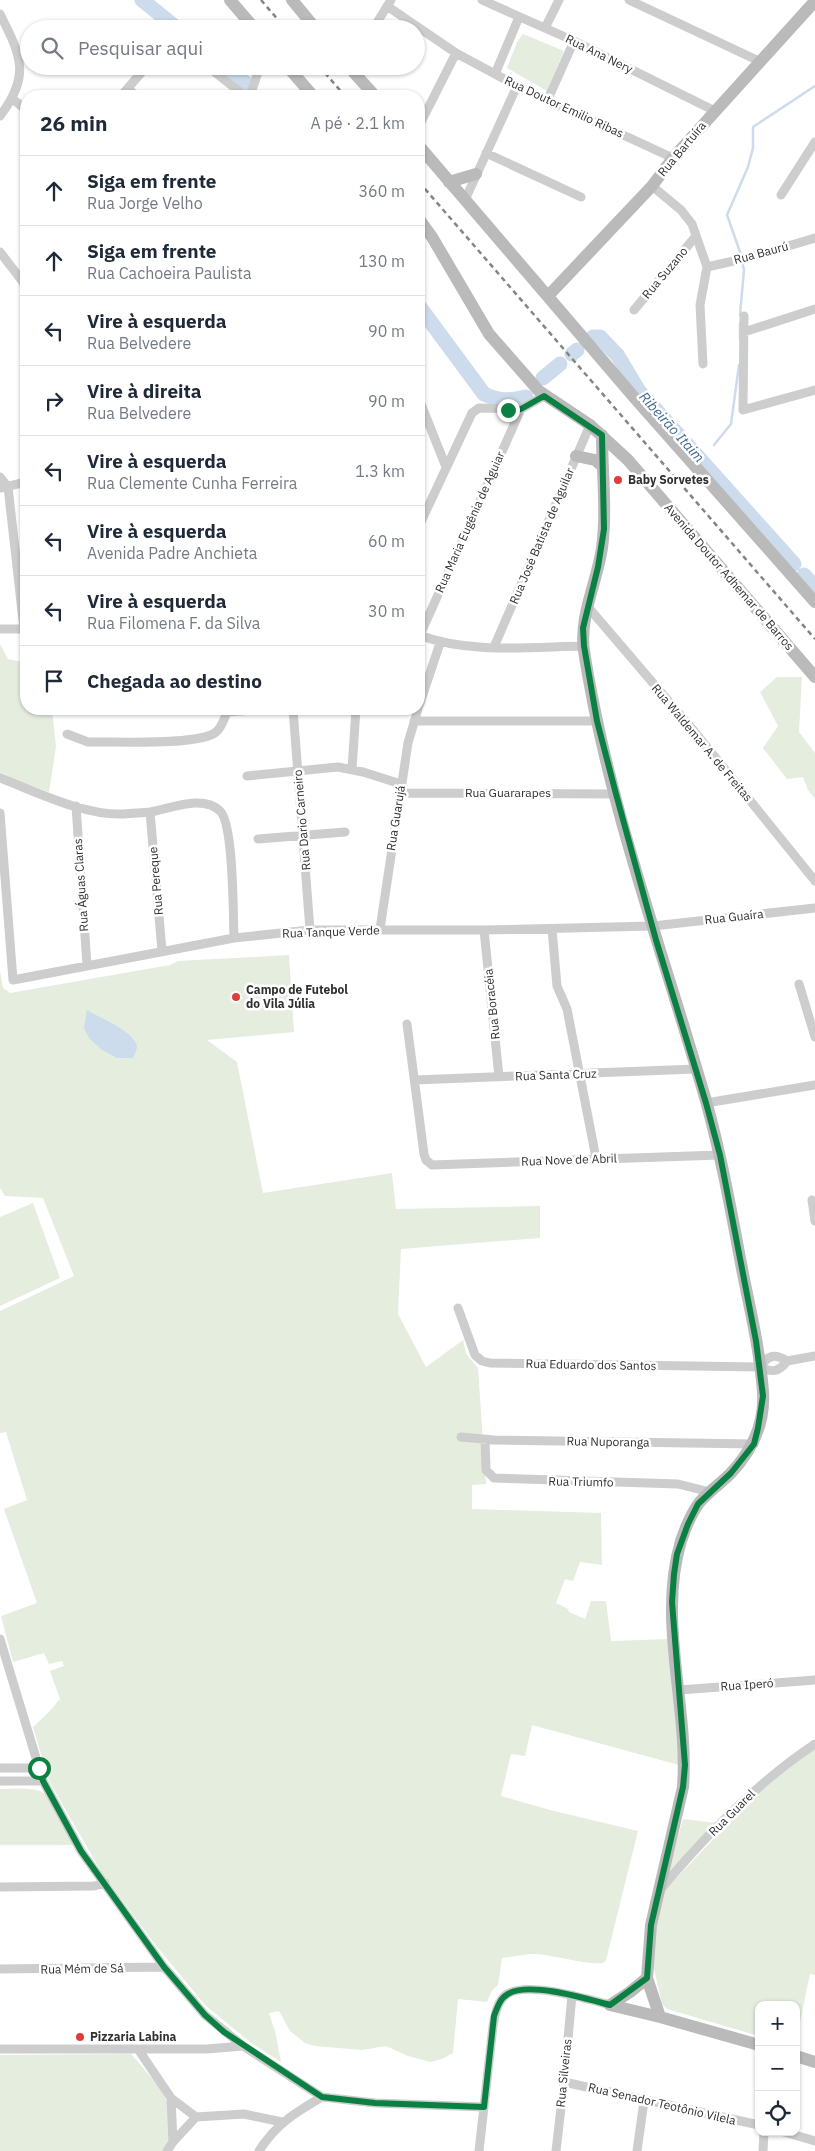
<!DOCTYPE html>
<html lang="pt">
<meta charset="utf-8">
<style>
:root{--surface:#fff;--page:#f2f2f3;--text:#1f2937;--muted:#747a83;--line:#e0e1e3}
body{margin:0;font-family:"IBM Plex Sans",sans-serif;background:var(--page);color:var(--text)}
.controls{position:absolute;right:15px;bottom:15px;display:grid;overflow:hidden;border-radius:10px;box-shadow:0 1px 4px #0004}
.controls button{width:45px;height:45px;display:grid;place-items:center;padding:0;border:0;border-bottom:1px solid var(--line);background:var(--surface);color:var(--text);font:25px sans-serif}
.stop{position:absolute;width:15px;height:15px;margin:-11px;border:4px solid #0b8043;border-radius:50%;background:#fff}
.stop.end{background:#0b8043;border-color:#fff;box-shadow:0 1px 5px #0008}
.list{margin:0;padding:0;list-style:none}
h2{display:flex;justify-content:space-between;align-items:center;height:65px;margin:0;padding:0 20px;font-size:21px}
h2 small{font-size:16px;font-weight:400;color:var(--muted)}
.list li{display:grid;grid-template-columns:32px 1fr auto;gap:15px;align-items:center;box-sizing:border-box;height:70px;padding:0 20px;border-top:1px solid var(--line)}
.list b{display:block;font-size:19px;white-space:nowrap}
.list p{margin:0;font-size:16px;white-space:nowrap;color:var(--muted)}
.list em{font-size:16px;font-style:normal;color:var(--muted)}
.icon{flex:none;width:28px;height:28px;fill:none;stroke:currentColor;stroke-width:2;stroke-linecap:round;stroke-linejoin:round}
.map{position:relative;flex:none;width:815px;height:2151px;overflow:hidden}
.search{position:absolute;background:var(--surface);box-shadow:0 1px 4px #0004;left:20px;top:20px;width:405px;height:55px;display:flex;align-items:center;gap:12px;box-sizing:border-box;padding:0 18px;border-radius:28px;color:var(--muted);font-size:19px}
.panel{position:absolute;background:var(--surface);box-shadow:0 1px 4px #0004;left:20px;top:90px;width:405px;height:625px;border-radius:20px}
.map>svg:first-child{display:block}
</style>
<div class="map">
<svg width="815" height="2151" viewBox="0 0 815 2151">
<rect width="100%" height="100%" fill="#fff"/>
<path fill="#e5eddf" d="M523,34l41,17 -17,40 -40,-23 10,-26z
M25,638l1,1v70h26l4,38 -7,45 -49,-17v-131l8,15 15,3z
M777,677h25l-3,55 16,21v46l-7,-9 -5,-13 -16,2 -24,-31 15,-22 -18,-34z
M289,955l5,77 -87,8 30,22 26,131 129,-20 4,36 144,-3v32l-139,11 -3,65 28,53 37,-27 3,14 12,14 8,116 -14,1v24l129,4 1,52 -22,-3 -7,19 -8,-2 -9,24 12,6 1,3 16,7 6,-18h15l5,40 59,-2 9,126 -147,-40 -7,31 -14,-2 -10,42 53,15 84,20 -32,129 -3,3c-13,2 -44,-6 -58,-8 -13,-3 -30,2 -43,3l-4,27 -6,5 -5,12 -29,-3 -5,54 -11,6 -12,3 -22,-6 -22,-10 -24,4 -47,-4 -10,-3 -15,-12 -11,-20 -10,2 6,18 6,31 -30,-19 -46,-38 -51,-62 -52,-70 -53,-92 -16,-54 15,-14 12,-14 -10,-28 14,-5 -2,-5 -13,3 -5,-11 -31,9 -12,-46 36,-13 -33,-94 23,-9 -21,-68 -6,1v-122l74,-35 -31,-78 -38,-2 -5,-8v-217l3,17 7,5 160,-28 8,-4z
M33,1203l27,75 -60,28v-89z
M815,1747v228l-5,-1 -14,67v-36h-37v31l-92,-27 -5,-5 -8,-35 -1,-25 11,-53 97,-102z
M0,1789c14,0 36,-3 47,6l27,50h-74z
M683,1819l33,4 -50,54z
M131,2054l26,30 11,19 5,39 -6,9h-167v-96z"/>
<path fill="#ccdcec" d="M87,1010c11,7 49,22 50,37 0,3 -3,8 -4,11h-16l-15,-8 -13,-12 -5,-10z"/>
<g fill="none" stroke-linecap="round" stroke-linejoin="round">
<path stroke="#ccdcec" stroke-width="2.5" d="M740,315l4,-45 -4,-18 -13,-37 21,-48 5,-19v-21l62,-41
M740,323v17
M714,445l17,-21 8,-59"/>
<path stroke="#ccdcec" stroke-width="15" d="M142,0l36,29
M225,66l23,19
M419,306l65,88c15,7 25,7 42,3
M593,337h7l18,19 21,35 155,173
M572,354l5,-4
M543,378l17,-14
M804,575l11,12"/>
<path stroke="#cdcdcd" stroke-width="9" d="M482,0l92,41 141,70
M629,0l130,61
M387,6l69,47 61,33 156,72
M0,14c21,42 31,61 0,102
M545,28l14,-28
M373,29l18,-29
M207,66l38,30
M495,74l24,-57
M128,89l9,7
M121,96l26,-30
M250,96l10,-30
M13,99l13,11
M548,99l26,-58
M419,126l37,-73
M486,153l95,44
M652,186l29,24 11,14 15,43 -7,38 3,59
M781,195l34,-53
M465,200l52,-114
M0,252l26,34
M707,267l44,-10 64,-19
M634,310l62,-74
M744,316l-1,94 72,-20
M744,332l71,-23
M419,399l27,68
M0,477l8,10 16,142
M0,488l26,-6
M419,526l53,-113 7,-5 42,1 23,-13
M588,607l106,124 121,150
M0,629h26
M419,635c50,19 111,12 164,11
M420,635l101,-226
M494,647l96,-222
M419,706l21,-63
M293,709l17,221
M227,712l38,-3
M414,721h183
M67,734l21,8h13c23,0 100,3 115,-10 6,-5 8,-13 11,-20
M352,769l4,-60
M247,776l91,-9 25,5 38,12
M0,778c37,14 84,38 124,36 8,-1 18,-1 26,-2 20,-3 53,-18 70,-1 14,13 13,105 14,127
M400,793l216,1
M76,806l11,159
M150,812l12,139
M0,813l13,167 221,-42 76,-8h174l169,-4 162,-18
M258,839l87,-7
M380,929l28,-186 10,-34
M552,929l5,57 10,23 29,149
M484,930l15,147
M799,984l16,53
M407,1024l17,130 2,6 6,5 288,-10
M415,1080l281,-11
M706,1103l109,-18
M812,1200l3,21
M458,1308l17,47 7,6 8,2 270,4c12,6 19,5 27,-6
M760,1367c8,-12 15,-14 27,-6l28,-5
M461,1437l33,3 260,4
M485,1440l1,30 8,8 184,6 32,8
M0,1639l43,142 38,70 83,116 41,48 38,31 79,51 53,6 109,4
M679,1690l136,-10
M0,1768h39
M0,1781h43
M0,1887l94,-1 11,-3
M660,1890c45,-54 96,-107 155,-146
M0,1969l164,-2
M0,2049h207l36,-3
M138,2049l33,49 25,19
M564,2082l195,43
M171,2098l2,44
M196,2117l48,-3 38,8
M784,2132l31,9
M167,2151l6,-9 23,-25
M259,2151c17,-27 36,-38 63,-54
M479,2151l14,-125c2,-11 4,-25 14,-32 21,-13 80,5 103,11
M556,2151l8,-69 8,-87
M637,2151l7,-50
M763,2151l1,-19"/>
<path stroke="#bababa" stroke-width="12" d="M230,0l25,29
M292,0l24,29
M287,66l26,30
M348,66l27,30
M419,146l214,250 182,206
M449,182l27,-8
M419,219l13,18 57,97 50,57 51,34 38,35 187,217
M548,296l104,-110 21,-28 142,-157
M602,435c0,37 5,76 0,113 -5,34 -23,69 -18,103 24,154 79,301 122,450 16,57 26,115 37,173 8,39 17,78 20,118 2,32 -12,60 -33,82 -10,10 -22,18 -31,29 -8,11 -14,26 -18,38 -24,80 8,165 2,246l-32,138 -4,53 13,39
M576,456l19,4 7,6
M610,2005l50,12 99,28
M610,2005l20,-13 17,-14
M796,2056l19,6"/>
<path stroke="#858585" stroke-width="2.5" stroke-dasharray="5 4" stroke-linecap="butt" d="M261,0l25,29
M319,66l26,30
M419,182l396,457"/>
</g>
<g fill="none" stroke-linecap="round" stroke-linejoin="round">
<path stroke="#0b8043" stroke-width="6" d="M39,1768l4,13 38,70 83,116 41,48 19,17 98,65 53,6 109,4 10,-91c3,-8 6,-18 14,-22 21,-13 79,5 102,11l37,-27 4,-53 32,-138 2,-22 -13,-163 2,-28 3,-20 11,-30 10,-20 33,-31 23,-29 4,-16 5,-32 -7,-55 -36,-186 -14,-52 -50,-163 -40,-146 -19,-73 -13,-75 -1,-18 15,-61 6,-38 -2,-94 -58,-39 -23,13 -13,1"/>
</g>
<g fill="#e23c38" stroke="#fff" stroke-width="2">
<circle cx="618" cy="480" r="5"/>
<circle cx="236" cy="997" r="5"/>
<circle cx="80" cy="2037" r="5"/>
</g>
<g text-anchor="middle" stroke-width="5" stroke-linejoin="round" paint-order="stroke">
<g font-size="12" fill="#303030" stroke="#fff">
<text transform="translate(599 54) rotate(26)" y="4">Rua Ana Nery</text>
<text transform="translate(564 107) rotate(25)" y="4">Rua Doutor Emilio Ribas</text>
<text transform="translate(682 149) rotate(-50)" y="4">Rua Bartuíra</text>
<text transform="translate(761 253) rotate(-15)" y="4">Rua Baurú</text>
<text transform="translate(665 273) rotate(-50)" y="4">Rua Suzano</text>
<text transform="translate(470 522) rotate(-66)" y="4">Rua Maria Eugênia de Aguiar</text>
<text transform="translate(542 536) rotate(-67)" y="4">Rua José Batista de Aguilar</text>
<text transform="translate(729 577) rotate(49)" y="4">Avenida Doutor Adhemar de Barros</text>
<text transform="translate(702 743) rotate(50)" y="4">Rua Waldemar A. de Freitas</text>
<text x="508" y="797">Rua Guararapes</text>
<text transform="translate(396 818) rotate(-81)" y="4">Rua Guarujá</text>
<text transform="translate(302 820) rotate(-95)" y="4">Rua Dario Carneiro</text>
<text transform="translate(156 881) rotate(-95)" y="4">Rua Pereque</text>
<text transform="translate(81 885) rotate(-94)" y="4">Rua Águas Claras</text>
<text transform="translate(734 917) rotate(-6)" y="4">Rua Guaíra</text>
<text transform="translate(331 932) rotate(-2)" y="4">Rua Tanque Verde</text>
<text transform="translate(492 1004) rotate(-96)" y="4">Rua Boracéia</text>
<text transform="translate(556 1075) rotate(-2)" y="4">Rua Santa Cruz</text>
<text transform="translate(569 1160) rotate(-2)" y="4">Rua Nove de Abril</text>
<text transform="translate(591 1365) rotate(1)" y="4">Rua Eduardo dos Santos</text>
<text transform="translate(608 1442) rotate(1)" y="4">Rua Nuporanga</text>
<text transform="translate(581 1482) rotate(1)" y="4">Rua Triumfo</text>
<text transform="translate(747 1685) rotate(-4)" y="4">Rua Iperó</text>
<text transform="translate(732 1813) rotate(-45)" y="4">Rua Guarel</text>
<text transform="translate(82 1969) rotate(-1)" y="4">Rua Mém de Sá</text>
<text transform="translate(564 2073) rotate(-84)" y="4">Rua Silveiras</text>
<text transform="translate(662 2104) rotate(13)" y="4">Rua Senador Teotônio Vilela</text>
</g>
<g font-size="12" font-weight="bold" fill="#303030" stroke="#fff" text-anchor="start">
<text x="628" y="484">Baby Sorvetes</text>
<text x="246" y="994">Campo de Futebol<tspan x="246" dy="14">do Vila Júlia</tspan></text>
<text x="90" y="2041">Pizzaria Labina</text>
</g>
<g font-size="14" font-style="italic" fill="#3f6991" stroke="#fff">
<text transform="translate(672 427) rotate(48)" y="5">Ribeirão Itaim</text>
</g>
</g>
</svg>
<div class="controls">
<button>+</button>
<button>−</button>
<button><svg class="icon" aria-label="locate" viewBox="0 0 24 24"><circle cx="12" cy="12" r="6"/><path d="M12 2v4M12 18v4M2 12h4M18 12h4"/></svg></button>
</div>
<div class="stop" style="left:39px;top:1768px"></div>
<div class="stop end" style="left:508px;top:410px"></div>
<div class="search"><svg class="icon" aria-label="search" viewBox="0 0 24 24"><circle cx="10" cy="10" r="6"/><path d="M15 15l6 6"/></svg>Pesquisar aqui</div>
<section class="panel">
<h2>26 min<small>A pé · 2.1 km</small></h2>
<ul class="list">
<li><svg class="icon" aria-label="ahead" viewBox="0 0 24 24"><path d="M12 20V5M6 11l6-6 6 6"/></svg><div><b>Siga em frente</b><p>Rua Jorge Velho</p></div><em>360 m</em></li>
<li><svg class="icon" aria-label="ahead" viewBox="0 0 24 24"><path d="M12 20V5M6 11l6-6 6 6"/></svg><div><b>Siga em frente</b><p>Rua Cachoeira Paulista</p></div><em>130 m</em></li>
<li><svg class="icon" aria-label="left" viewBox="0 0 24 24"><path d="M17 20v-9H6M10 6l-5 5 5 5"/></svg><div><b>Vire à esquerda</b><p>Rua Belvedere</p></div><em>90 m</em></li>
<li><svg class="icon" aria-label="right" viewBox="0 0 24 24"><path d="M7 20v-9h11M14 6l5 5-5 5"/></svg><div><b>Vire à direita</b><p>Rua Belvedere</p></div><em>90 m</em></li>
<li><svg class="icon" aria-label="left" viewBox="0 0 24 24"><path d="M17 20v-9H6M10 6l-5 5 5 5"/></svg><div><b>Vire à esquerda</b><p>Rua Clemente Cunha Ferreira</p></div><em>1.3 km</em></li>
<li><svg class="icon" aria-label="left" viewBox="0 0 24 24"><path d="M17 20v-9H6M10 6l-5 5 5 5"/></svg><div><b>Vire à esquerda</b><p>Avenida Padre Anchieta</p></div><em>60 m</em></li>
<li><svg class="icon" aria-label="left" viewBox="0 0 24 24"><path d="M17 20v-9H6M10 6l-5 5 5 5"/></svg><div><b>Vire à esquerda</b><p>Rua Filomena F. da Silva</p></div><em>30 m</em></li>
<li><svg class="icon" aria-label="arrive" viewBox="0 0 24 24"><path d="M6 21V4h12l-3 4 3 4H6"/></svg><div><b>Chegada ao destino</b></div></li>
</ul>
</section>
</div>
